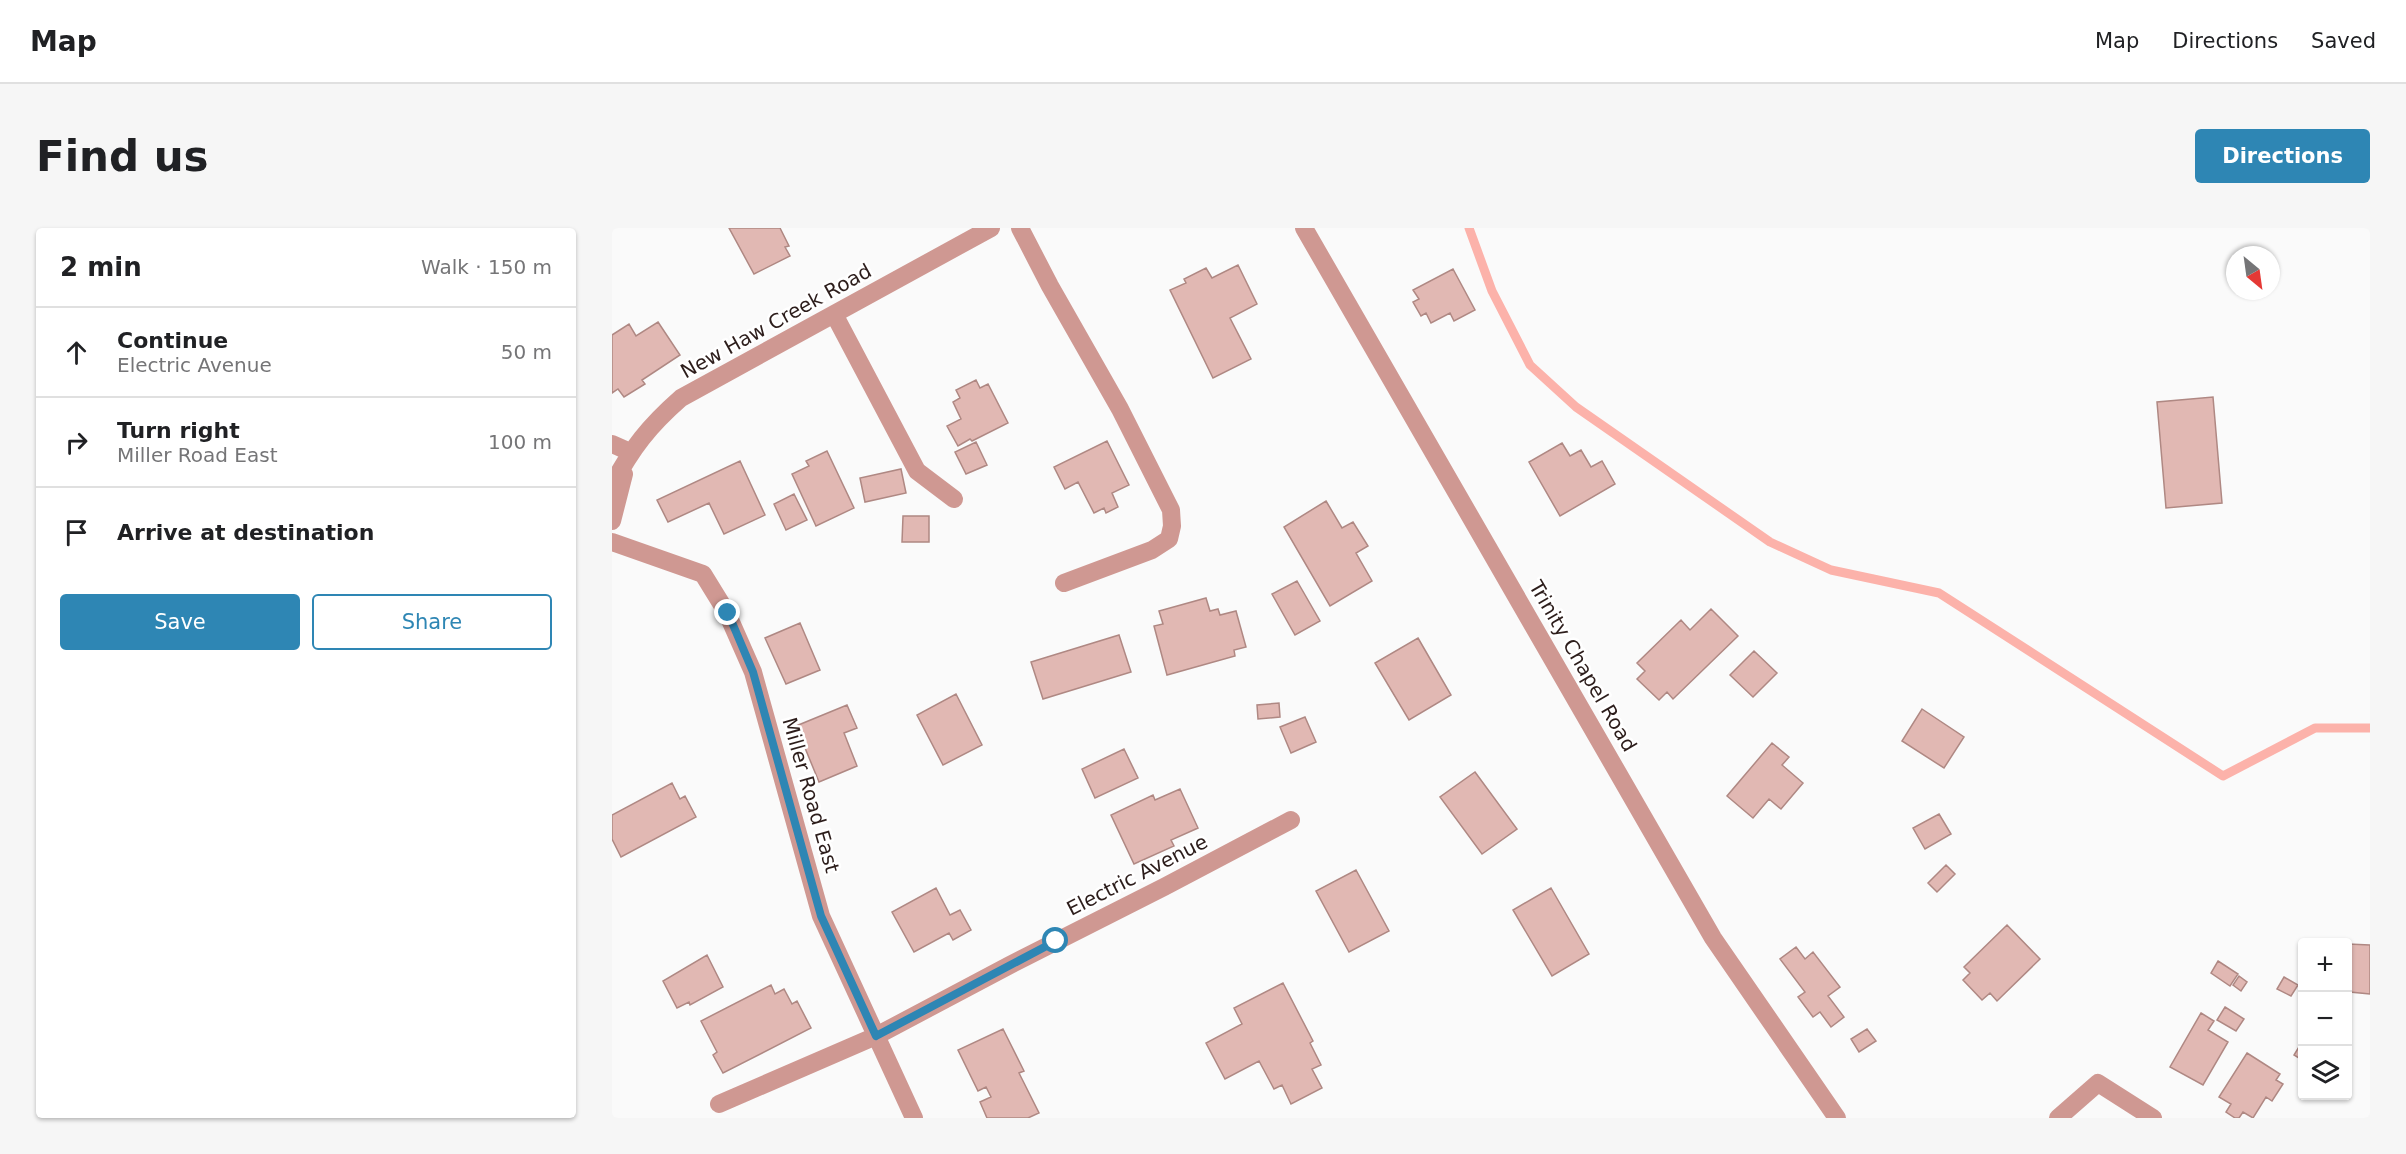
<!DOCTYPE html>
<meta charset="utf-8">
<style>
:root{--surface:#fff;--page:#f6f6f6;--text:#202124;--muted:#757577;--line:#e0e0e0;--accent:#2e86b4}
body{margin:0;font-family:"DejaVu Sans",sans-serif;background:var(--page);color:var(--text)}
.controls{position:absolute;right:18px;bottom:18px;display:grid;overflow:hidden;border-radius:6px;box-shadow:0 2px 4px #0004}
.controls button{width:54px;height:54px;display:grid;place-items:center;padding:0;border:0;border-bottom:2px solid var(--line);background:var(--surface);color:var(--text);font:30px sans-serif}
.compass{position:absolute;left:1614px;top:18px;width:54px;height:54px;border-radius:50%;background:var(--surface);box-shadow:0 2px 4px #0004;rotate:151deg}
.stop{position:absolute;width:18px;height:18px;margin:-14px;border:4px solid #2e86b4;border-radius:50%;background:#fff}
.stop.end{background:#2e86b4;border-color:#fff;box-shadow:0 2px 6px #0008}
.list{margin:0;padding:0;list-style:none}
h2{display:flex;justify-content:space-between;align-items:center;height:78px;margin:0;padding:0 24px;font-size:26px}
h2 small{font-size:20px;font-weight:400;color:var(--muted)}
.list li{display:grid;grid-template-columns:39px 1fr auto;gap:18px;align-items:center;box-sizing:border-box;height:90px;padding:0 24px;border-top:2px solid var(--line)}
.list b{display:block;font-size:22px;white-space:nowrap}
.list p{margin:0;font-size:20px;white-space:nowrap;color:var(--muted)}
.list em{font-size:20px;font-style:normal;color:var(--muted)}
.actions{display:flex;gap:12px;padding:18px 24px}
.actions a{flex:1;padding:14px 0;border:2px solid var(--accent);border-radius:6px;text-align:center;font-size:21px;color:var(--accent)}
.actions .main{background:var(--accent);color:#fff}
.icon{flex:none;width:33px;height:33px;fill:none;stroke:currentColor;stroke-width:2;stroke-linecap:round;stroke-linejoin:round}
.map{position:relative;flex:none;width:1758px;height:890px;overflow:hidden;border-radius:6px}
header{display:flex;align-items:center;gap:36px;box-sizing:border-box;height:84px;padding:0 30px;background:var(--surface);border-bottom:2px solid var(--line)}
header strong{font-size:28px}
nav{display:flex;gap:33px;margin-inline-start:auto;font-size:21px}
.intro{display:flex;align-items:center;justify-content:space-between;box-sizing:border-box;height:144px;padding:0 36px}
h1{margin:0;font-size:42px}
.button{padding:15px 27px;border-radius:6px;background:var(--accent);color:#fff;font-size:21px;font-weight:700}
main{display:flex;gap:36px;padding:0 36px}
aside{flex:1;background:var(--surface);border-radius:6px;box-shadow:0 2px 4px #0004}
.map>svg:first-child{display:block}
</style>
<header>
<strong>Map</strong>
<nav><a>Map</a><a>Directions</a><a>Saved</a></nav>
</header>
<div class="intro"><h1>Find us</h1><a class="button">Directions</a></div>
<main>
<aside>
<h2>2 min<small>Walk · 150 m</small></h2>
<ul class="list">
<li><svg class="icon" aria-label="ahead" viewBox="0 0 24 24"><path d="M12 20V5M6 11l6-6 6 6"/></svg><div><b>Continue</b><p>Electric Avenue</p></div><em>50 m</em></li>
<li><svg class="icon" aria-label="right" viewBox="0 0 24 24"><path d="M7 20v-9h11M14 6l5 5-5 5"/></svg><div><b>Turn right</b><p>Miller Road East</p></div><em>100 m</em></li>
<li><svg class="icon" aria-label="arrive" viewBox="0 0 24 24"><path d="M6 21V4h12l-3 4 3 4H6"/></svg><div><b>Arrive at destination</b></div></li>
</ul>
<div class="actions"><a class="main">Save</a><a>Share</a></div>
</aside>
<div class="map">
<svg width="1758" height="890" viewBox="0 0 1758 890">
<rect width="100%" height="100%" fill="#fafafa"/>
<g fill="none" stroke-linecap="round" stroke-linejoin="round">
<path stroke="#fcb2aa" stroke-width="9" d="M857,0l23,63 38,74 46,42 194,135 61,28 108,23 284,183 92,-48h55"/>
</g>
<path fill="#e1b8b3" stroke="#af8883" stroke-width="1.5" d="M117,0h51l9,18 -4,1 5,9 -36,18z
M626,37l19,39 -27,14 21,41 -38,19 -43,-88 16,-7 -2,-4 22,-11 6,10z
M841,41l22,41 -21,11 -4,-8 -19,10 -5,-10 -5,3 -8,-14 6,-3 -6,-9z
M46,94l22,33 -38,25 3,4 -21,13 -6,-8 -6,4v-58l17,-11 7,12z
M364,152l4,8 8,-4 20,39 -36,18 -2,-2 -12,7 -11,-20 14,-7 -8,-17 7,-4 -4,-8z
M1601,169l9,106 -56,5 -9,-106z
M495,213l22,44 -17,8 6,14 -12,6 -2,-5 -10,5 -16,-31 -13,7 -11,-22z
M364,214l11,23 -21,9 -11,-22z
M950,215l8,13 11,-6 10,17 11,-6 13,23 -55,32 -31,-54z
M215,223l27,57 -38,18 -24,-52 17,-8 -3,-5z
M128,233l25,54 -41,19 -15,-31 -41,19 -11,-22z
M289,241l5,24 -41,9 -5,-24z
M182,266l13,26 -21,10 -12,-26z
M714,273l16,27 11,-6 15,24 -12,7 16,28 -42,25 -46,-79z
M291,288h26v26h-27z
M685,353l23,40 -25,14 -23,-41z
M594,370l4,13 8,-2 2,6 16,-4 10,36 -12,3 1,6 -68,19 -13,-49 9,-2 -4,-13z
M1099,381l27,27 -65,63 -6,-7 -8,8 -22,-21 8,-8 -8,-8 44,-43 9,10z
M188,395l20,47 -34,14 -21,-46z
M507,407l12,37 -88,27 -12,-37z
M806,410l33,57 -42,25 -34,-57z
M1142,423l23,22 -24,24 -23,-22z
M344,466l26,51 -39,20 -26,-50z
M667,475l1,14 -22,2 -1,-14z
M235,477l10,23 -13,5 13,33 -38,16 -23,-56z
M1310,481l42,28 -20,31 -42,-27z
M693,489l11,25 -25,11 -11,-26z
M1160,515l17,14 -7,8 21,18 -22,26 -12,-10 -16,19 -26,-22z
M512,521l14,29 -43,20 -13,-29z
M863,544l42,57 -35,25 -42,-57z
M60,555l8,16 5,-3 11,21 -75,40 -9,-18v-24z
M568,561l18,39 -27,12 3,6 -40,18 -23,-49 42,-20 2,5z
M1327,586l12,20 -26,15 -12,-21z
M1334,637l9,9 -18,18 -9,-9z
M744,642l33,61 -40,21 -33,-61z
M324,660l14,27 10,-5 11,20 -18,10 -4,-7 -35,19 -22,-40z
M939,660l38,66 -37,22 -39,-66z
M1395,697l33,34 -43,42 -7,-8 -8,7 -19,-20 7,-7 -6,-6z
M1736,716l22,1v49l-20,-2 1,-10h-3z
M1184,719l9,12 8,-7 27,35 -12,9 16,21 -13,10 -11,-15 -7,5 -15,-20 7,-5 -25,-33z
M95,727l16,32 -33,18 -1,-3 -12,6 -14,-27z
M1606,733l20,13 -8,12 -19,-13z
M1627,748l8,6 -6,9 -8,-6z
M1672,749l14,8 -7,11 -14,-7z
M671,755l30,58 -3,2 11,22 -9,4 10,19 -31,16 -9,-19 -8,4 -15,-28 -34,18 -19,-36 36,-19 -8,-16z
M159,757l4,9 9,-5 8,15 5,-3 14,27 -88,45 -10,-18 4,-3 -16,-31z
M1613,779l19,12 -8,12 -19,-11z
M1589,785l13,8 -6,9 20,12 -25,43 -33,-18z
M391,801l21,42 -5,2 20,40 -11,5h-41l-7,-16 11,-5 -5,-10 -8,4 -20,-41z
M1255,801l9,12 -17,11 -8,-13z
M1690,814v18l-8,-5z
M1635,825l33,21 -4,6 7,4 -11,17 -6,-4 -13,21 -10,-6 -4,6h-4l-9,-6 5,-8 -12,-7z"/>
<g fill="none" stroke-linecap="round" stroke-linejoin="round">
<path stroke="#cf9892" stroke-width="18" d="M408,0l30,58 70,123 51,101 1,16 -3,13 -17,11 -88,33
M692,0l409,710 124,180
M222,86l83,157 37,28
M0,216l18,8
M0,257c21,-38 36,-58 69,-87l310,-170
M0,293l12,-47
M0,314l91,32 24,39 26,59 68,244 93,202
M107,876l157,-68 134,-71 154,-78 127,-67
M1446,890l40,-35 55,35"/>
</g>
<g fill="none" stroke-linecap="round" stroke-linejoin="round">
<path stroke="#2e86b4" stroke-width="8" d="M116,385l25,59 68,244 55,120 180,-95"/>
</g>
<g text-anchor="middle" stroke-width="5" stroke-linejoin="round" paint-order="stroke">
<g font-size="20" fill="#2c1d1b" stroke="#fff">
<text transform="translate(164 93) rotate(-29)" y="7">New Haw Creek Road</text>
<text transform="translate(971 438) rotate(60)" y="7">Trinity Chapel Road</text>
<text transform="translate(199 567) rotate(74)" y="7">Miller Road East</text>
<text transform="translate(525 647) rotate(-27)" y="7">Electric Avenue</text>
</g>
</g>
</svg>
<div class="controls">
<button>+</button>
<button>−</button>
<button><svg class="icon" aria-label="layers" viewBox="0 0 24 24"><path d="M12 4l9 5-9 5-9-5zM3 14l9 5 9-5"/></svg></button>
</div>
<svg class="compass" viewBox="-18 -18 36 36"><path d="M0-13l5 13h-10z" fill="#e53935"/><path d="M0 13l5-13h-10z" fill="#757577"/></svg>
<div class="stop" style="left:444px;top:713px"></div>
<div class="stop end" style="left:116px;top:385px"></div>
</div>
</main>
